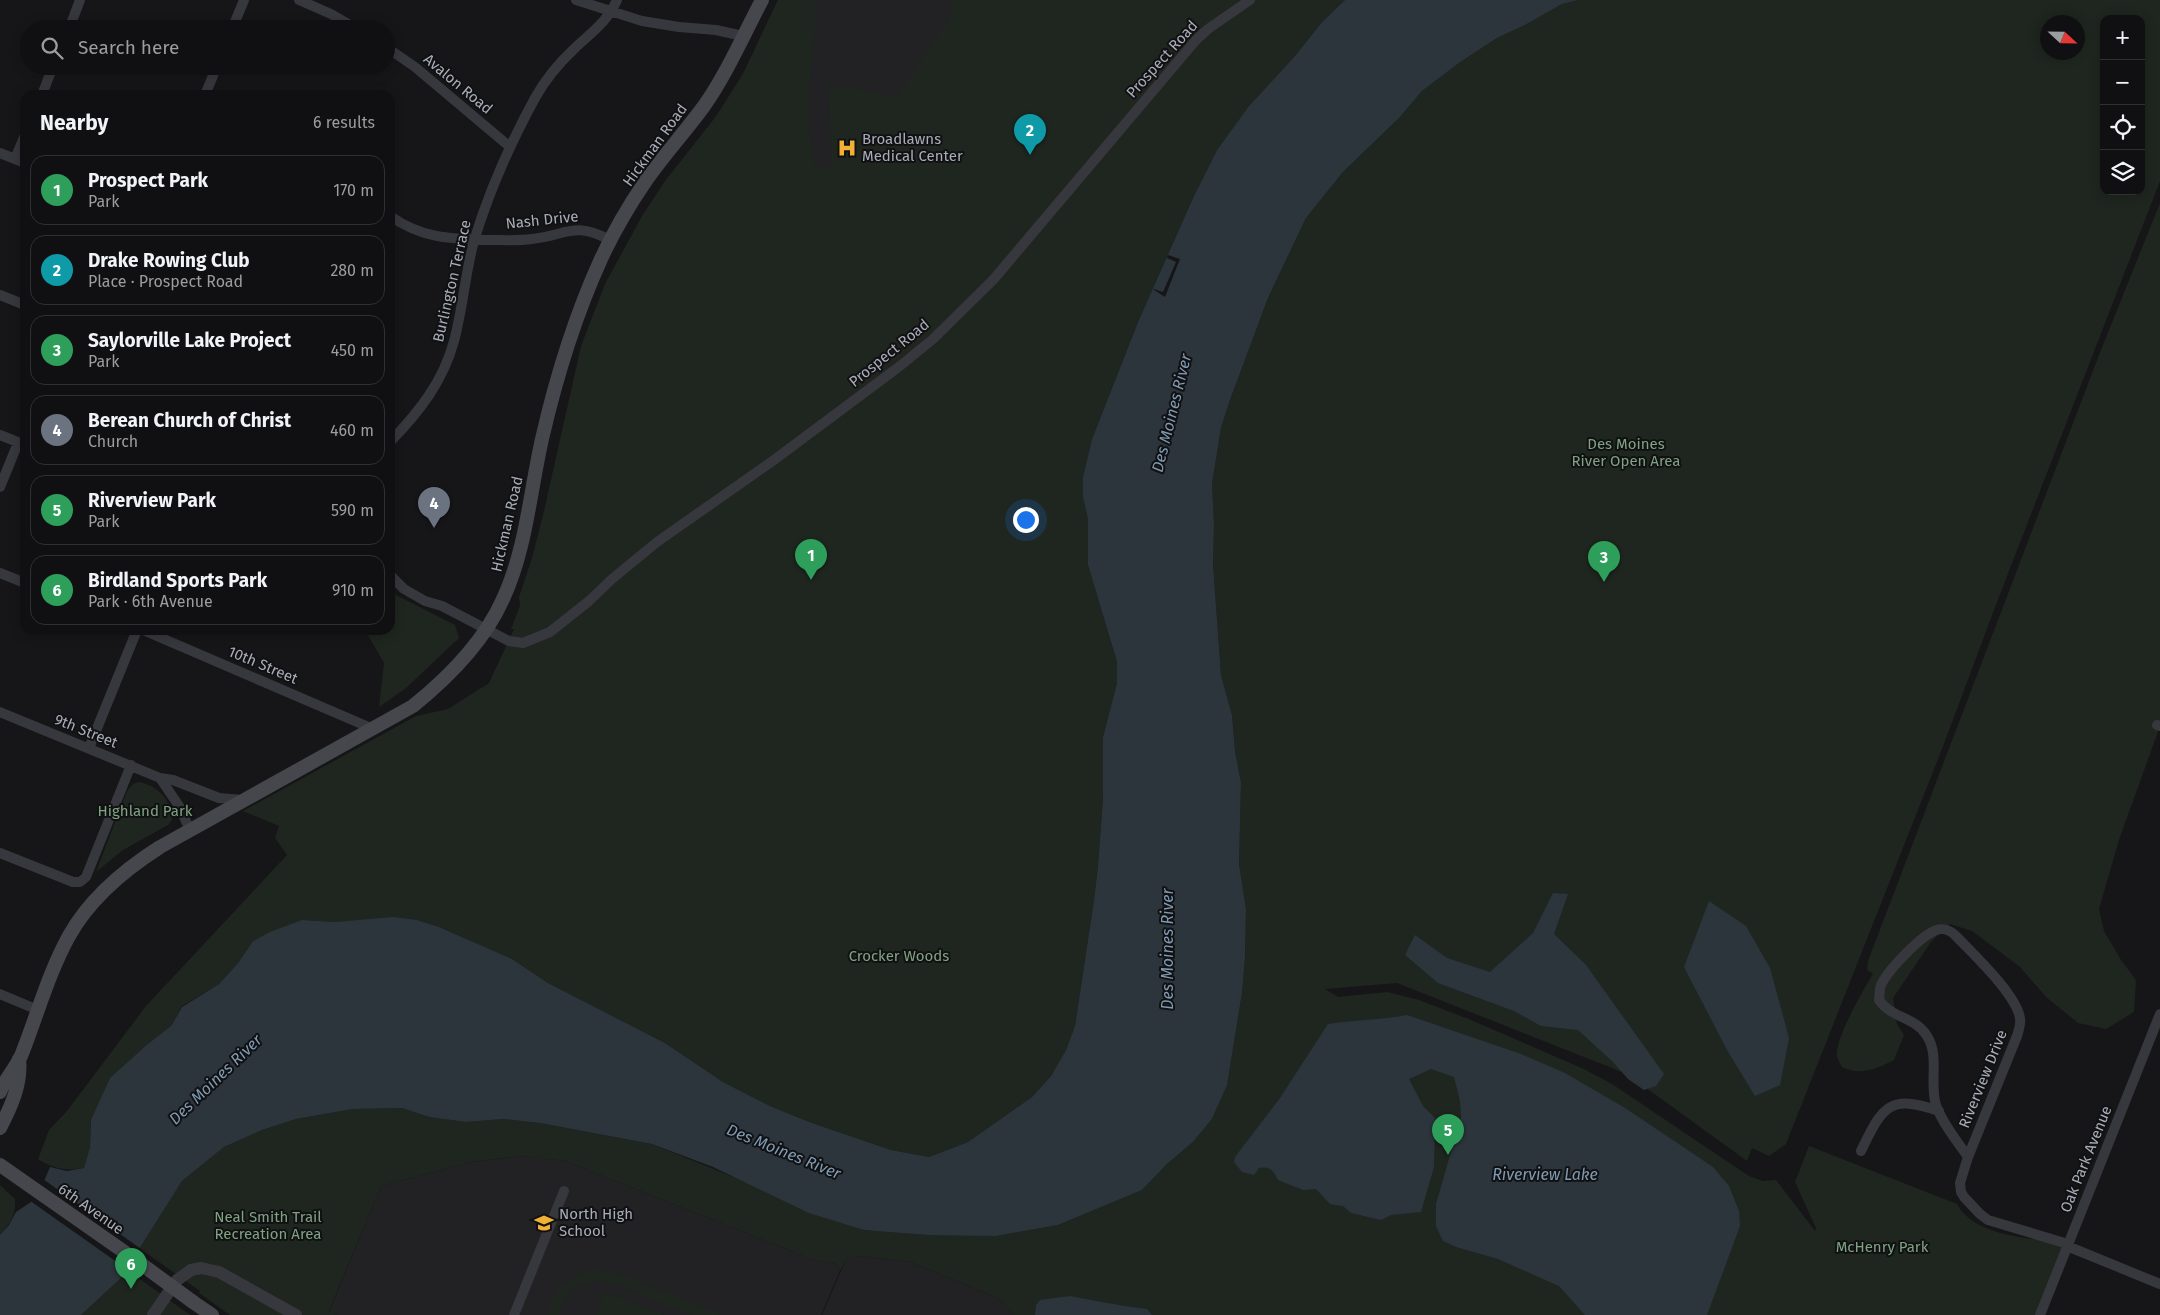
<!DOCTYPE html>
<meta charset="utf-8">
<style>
:root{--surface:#101012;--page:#1e1e20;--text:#f1f3f6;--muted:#9c9d9f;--line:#303032;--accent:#d93025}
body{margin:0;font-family:"Fira Sans",sans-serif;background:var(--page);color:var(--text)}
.controls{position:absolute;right:15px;top:15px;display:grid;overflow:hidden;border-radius:10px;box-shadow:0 2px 12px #0003}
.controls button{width:45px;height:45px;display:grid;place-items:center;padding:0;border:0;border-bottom:1px solid var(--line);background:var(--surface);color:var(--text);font:25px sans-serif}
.compass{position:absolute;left:2040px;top:15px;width:45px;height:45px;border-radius:50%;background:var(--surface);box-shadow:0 2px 12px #0003;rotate:112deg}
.you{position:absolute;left:1025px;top:519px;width:18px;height:18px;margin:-12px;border:4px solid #fff;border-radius:50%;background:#1a73e8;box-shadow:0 0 0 8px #1a73e833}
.badge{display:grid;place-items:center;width:32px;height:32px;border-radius:50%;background:var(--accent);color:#fff;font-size:16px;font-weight:700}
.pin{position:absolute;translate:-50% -41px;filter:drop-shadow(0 1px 2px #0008)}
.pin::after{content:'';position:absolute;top:26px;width:18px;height:15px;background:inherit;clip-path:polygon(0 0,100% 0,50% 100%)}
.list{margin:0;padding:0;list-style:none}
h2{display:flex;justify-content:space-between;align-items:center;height:65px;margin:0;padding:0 20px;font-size:21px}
h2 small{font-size:16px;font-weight:400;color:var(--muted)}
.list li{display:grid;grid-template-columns:32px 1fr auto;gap:15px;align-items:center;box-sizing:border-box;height:70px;margin:0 10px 10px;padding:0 10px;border:1px solid var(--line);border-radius:15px}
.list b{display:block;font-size:19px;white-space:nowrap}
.list p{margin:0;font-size:16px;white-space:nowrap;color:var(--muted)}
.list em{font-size:16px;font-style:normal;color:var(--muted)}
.icon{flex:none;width:28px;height:28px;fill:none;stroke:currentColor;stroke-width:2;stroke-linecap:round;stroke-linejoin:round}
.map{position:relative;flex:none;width:2160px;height:1315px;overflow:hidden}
.search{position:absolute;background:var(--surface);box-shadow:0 2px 12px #0003;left:20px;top:20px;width:375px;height:55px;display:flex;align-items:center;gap:12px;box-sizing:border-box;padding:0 18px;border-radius:28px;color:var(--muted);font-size:19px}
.panel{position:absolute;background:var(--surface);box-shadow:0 2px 12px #0003;left:20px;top:90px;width:375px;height:545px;border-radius:15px}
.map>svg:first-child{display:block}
</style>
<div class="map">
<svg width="2160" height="1315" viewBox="0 0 2160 1315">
<rect width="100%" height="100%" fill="#161618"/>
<path fill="#222225" d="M778,0h405l-237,291 -229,-176 26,-41z
M521,1156l45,5 248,99 22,4 4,7 -19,44h-484l-8,-3 52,-126 91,-24z
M862,1256l49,6 87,36 15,17h-191l25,-58z"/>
<path fill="#1e261f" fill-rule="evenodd" d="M778,0h37v30l-8,85 9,55 16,-5 -4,-77 19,-2 50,11 54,-82 1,-15h393l-23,22 -27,34 -46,50 -32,44 -24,48 -55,124 -46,117 -9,38v20l5,22v46l29,97v21l-14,54v61l-5,68 -4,34 -19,126 -9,24 -15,26 -19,21 -64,45 -39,15 -38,-7 -79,-27 -42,-17 -47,-24 -58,-39 -117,-60 -36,-24 -73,-32 -22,-7 -81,2 -34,-2 -49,21 -15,22 -19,21 -37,22 -11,20 -22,17 -58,77 -1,27 -6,21c-19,3 -30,1 -46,-9l11,-29 18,-19 79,-105 141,-151 -12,-17 4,-12 -36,-15 173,-95 32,-7 41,-26 25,-54h-3l9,-23 -1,-9 13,-39 12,-47 37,-165 24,-62 37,-68 23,-35 52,-66 26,-41z
M1578,0h582v181l-163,421 -55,147 -156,395 -17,12 -17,-8 -5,13 -120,-87 -230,-91 -72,6 13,8 49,-5 32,8 52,20 113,49 28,15 137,92 14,5 13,-1 39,51 1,-3 -21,-46 14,-36 148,58c18,34 78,34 111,40l-28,71h-1027l-15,-17 -87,-36 -49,-6 -15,2 -7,13 -4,-7 -22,-4 -248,-99 -45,-5 -49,6 -91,24 -52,125 8,4h-107l-31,-22 1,-2 -61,-43 43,-67 42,-34 38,-17 34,-11 57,-10 49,-1 27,9 37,5 37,-3 37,4 112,21 212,86 132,6 62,-11 84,-35 25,-26 26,-22 19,-23 15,-35 15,-91 3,-36 1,-48 -7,-45 2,-81 -6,-32 -3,-36 -11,-40 -8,-111 1,-39 -2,-41 9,-56 9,-28 38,-102 38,-80 37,-46 56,-54 23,-27 37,-28 38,-25 28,-13 37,-21zM2104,19h37v172h-37zM2048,22h30v30h-30z
M2160,203v523l-41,114 -20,69 5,22 17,29 15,20 -2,32 -28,17 -28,-6 -32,-26 -26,-30 -48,-36 -22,-7 -19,18 -38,56 4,26 7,11 -10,25c-17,9 -34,16 -52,7 -2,-4 -6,-10 -5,-15 1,-18 26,-62 36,-78l-6,-4 1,-9 231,-606z
M390,588l6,7 59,30 4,13 -53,50 -27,19 5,-44 -19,-33h25z
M139,782c19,4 33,18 33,38l-4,5 -45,25 -27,22 31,-81 6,-7z
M0,1185l15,14c1,17 -4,23 -15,36z
M126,1269l60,43 5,3h-110l39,-36z
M600,1269l18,4 104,42c-9,0 -21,0 -31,0 -38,-8 -114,-71 -132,0h-12c5,-27 27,-44 53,-46z
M605,1291l60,24h-70z"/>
<path fill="#2c353c" d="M1345,0h233l-16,4 -37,21 -28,13 -38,25 -37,28 -23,27 -56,54 -37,46 -38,80 -38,102 -9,28 -9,56 2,41 -1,39 8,111 11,40 3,36 6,32 -2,81 7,45 -1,48 -3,36 -15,92 -15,34 -19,23 -26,22 -25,26 -84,35 -62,11 -66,-1 -66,-5 -55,-17 -96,-46 -61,-23 -112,-21 -37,-4 -37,3 -37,-5 -27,-9 -49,1 -57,10 -34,11 -38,17 -42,34 -62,98 -39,36h-81v-80l9,-10 7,-13 15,-10 14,-23 5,-12 17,4 17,-3 6,-21 1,-27 19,-42 39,-35 22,-17 11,-19 37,-23 19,-21 15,-22 17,-9 32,-12 34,2 57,-5 24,3 22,7 73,32 36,24 117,60 58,39 47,24 42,17 79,27 38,7 39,-15 64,-45 19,-21 15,-26 9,-24 19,-126 4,-34 5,-68v-61l14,-54v-21l-29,-97v-46l-5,-22v-20l9,-38 46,-117 55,-124 24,-48 32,-44 46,-50 27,-34z
M1553,893l15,1 -14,40 32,31 78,109 -8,12 -12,4 -16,-11 -15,-17 -35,-32 -37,-4 -27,-15 -76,-28 -33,-28 10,-20 32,23 43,14 43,-39z
M1709,901l37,25 24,42 19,70 -9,47 -25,11 -28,-46 -43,-83z
M1407,1015l114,39 44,19 60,35 88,59 16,19 10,25 1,15 -33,89h-122l-26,-29 -61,-27 -42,-12 -13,-6 -7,-15v-22l25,-87 -1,-16 -6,-24 -23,-8 -22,10 14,27 12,12 -1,49 -13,45 -30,3 -10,5 -30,-7 -8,-7 -13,-2 -14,-15 -13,1 -25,-10c-5,-10 -8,-14 -19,-12l-5,7 -12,-3 -8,-10 1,-5 45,-59 48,-74c26,-4 53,-4 79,-9z
M1070,1296c26,5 51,10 77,13l5,6h-117l1,-10 4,-5z"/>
<path fill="#161618" d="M1168,255l12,4 -15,38 -11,-7v-1l9,3 13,-30 -9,-4z
M43,1179l98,70 -13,21 -99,-70z"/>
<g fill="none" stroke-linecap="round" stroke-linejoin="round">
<path stroke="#37383d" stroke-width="10" d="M299,0l32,14 26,15
M576,0l66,21 37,6 37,3 27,6
M69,29l11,-29
M232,29l12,-29
M386,47l29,20 95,80
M42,95l11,-29
M205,95l12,-29
M0,153l25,10
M15,159l10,-24
M390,216c33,23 61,23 100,24 13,0 28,1 42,-1 36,-4 41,-18 78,1
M0,295l25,10
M0,435l25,10
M390,442c29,-30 53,-60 64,-101 9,-33 11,-67 20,-100 15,-50 36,-97 61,-143 10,-18 25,-36 40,-50 17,-16 33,-27 42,-48
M0,487l18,-44
M0,573l25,10
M390,575l14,14 21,12 17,5 67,35 14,2 27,-11 39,-31 23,-22 45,-37 117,-82 126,-94 33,-27 60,-59 203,-240 12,-11 42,-29
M143,630l228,98
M0,712l160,66 13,2 46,18 24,2
M2157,725l3,1
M89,748l48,-118
M160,778l19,28 11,24
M0,853l73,29h7l6,-5 45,-112
M0,994l38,16
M1861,1151c21,-43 27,-58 78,-40
M1968,1157l49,-121c2,-6 4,-12 3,-18 -4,-24 -47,-64 -64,-82 -6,-6 -14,-9 -22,-5 -15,7 -46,39 -53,54 -2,5 -1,10 -2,15 12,18 37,17 48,36 13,20 2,47 9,69 6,18 21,36 32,52l-8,26 1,9 3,5 16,17 8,6 80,24
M2067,1246l93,38
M514,1315l50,-124
M2040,1315l120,-301"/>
<path stroke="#37383d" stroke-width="12" d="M153,1315l24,-35 14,-10 10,-2 18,4 77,43"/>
<path stroke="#45474d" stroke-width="14" d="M0,1092c5,-13 15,-23 21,-36 16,-40 27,-82 48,-120 21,-38 55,-66 91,-89l253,-141c36,-29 71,-64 90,-107 23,-49 27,-107 39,-160 14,-61 33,-123 59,-180 12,-26 27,-52 44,-77 18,-26 40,-50 59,-76 23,-33 39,-70 58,-106
M0,1128c11,-21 22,-45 19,-69
M0,1165l133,93
M193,1302l19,13"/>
<path stroke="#45474d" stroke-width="14" d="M133,1258l60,44"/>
</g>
<defs>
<g id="hospital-bare" transform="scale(1.5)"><path d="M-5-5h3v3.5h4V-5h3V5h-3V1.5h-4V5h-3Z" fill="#f2b134" stroke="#111113" stroke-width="2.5" paint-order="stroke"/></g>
<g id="school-bare" transform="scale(1.5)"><path d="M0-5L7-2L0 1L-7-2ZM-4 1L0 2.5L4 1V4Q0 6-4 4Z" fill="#f2b134" stroke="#111113" stroke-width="2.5" paint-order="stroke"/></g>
</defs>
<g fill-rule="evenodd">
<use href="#hospital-bare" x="847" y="148"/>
<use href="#school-bare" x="544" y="1223"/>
</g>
<g text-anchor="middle" stroke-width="4" stroke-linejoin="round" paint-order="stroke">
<g font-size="15" fill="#a8adb8" stroke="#111113">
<text transform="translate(1162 59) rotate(-48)" y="5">Prospect Road</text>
<text transform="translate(458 84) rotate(40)" y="5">Avalon Road</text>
<text transform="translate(655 145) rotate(-54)" y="5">Hickman Road</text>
<text transform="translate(542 220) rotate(-6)" y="5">Nash Drive</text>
<text transform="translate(452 281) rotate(-77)" y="5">Burlington Terrace</text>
<text transform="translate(889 353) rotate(-39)" y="5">Prospect Road</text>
<text transform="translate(507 524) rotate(-77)" y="5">Hickman Road</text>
<text transform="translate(263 665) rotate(23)" y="5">10th Street</text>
<text transform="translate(86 731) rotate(22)" y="5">9th Street</text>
<text transform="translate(1983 1079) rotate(-68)" y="5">Riverview Drive</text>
<text transform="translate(2086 1159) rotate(-68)" y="5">Oak Park Avenue</text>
<text transform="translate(91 1209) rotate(35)" y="5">6th Avenue</text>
</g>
<g font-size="15" fill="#a8adb8" stroke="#111113" text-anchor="start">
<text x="862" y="144">Broadlawns<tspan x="862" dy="17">Medical Center</tspan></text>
<text x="559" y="1219">North High<tspan x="559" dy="17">School</tspan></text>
</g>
<g font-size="15" fill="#7fa381" stroke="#111113">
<text x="1626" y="449">Des Moines<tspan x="1626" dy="17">River Open Area</tspan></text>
<text x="145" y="816">Highland Park</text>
<text x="899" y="961">Crocker Woods</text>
<text x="268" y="1222">Neal Smith Trail<tspan x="268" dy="17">Recreation Area</tspan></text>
<text x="1882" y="1252">McHenry Park</text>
</g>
<g font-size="16" font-style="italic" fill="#7f9bb3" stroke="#111113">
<text transform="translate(1171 413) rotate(-76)" y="6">Des Moines River</text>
<text transform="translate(1167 949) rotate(-90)" y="6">Des Moines River</text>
<text transform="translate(215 1079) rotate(-44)" y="6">Des Moines River</text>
<text transform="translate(784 1151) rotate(22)" y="6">Des Moines River</text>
<text x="1545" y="1180">Riverview Lake</text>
</g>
</g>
</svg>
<div class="controls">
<button>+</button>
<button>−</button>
<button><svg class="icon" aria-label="locate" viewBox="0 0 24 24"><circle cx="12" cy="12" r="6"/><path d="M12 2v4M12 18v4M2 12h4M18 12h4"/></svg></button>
<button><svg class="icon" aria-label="layers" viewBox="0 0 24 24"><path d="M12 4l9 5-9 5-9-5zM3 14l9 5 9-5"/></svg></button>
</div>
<svg class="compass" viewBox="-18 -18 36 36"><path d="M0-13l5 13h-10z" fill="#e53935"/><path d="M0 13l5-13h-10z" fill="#9c9d9f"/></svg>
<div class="you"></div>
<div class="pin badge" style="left:811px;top:580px;background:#2e9e5b">1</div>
<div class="pin badge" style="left:1030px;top:155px;background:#0f9aa8">2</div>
<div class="pin badge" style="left:1604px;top:582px;background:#2e9e5b">3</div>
<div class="pin badge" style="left:434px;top:528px;background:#6b7280">4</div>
<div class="pin badge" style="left:1448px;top:1155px;background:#2e9e5b">5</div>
<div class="pin badge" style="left:131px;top:1289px;background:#2e9e5b">6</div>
<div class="search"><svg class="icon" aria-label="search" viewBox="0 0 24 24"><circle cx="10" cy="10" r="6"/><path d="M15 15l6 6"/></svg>Search here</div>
<section class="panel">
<h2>Nearby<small>6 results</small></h2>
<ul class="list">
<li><span class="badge" style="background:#2e9e5b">1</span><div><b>Prospect Park</b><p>Park</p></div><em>170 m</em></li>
<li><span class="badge" style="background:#0f9aa8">2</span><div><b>Drake Rowing Club</b><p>Place · Prospect Road</p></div><em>280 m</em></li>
<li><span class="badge" style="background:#2e9e5b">3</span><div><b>Saylorville Lake Project</b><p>Park</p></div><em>450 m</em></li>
<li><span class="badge" style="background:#6b7280">4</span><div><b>Berean Church of Christ</b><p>Church</p></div><em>460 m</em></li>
<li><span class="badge" style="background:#2e9e5b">5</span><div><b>Riverview Park</b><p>Park</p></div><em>590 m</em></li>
<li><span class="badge" style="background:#2e9e5b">6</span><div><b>Birdland Sports Park</b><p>Park · 6th Avenue</p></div><em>910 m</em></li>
</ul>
</section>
</div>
